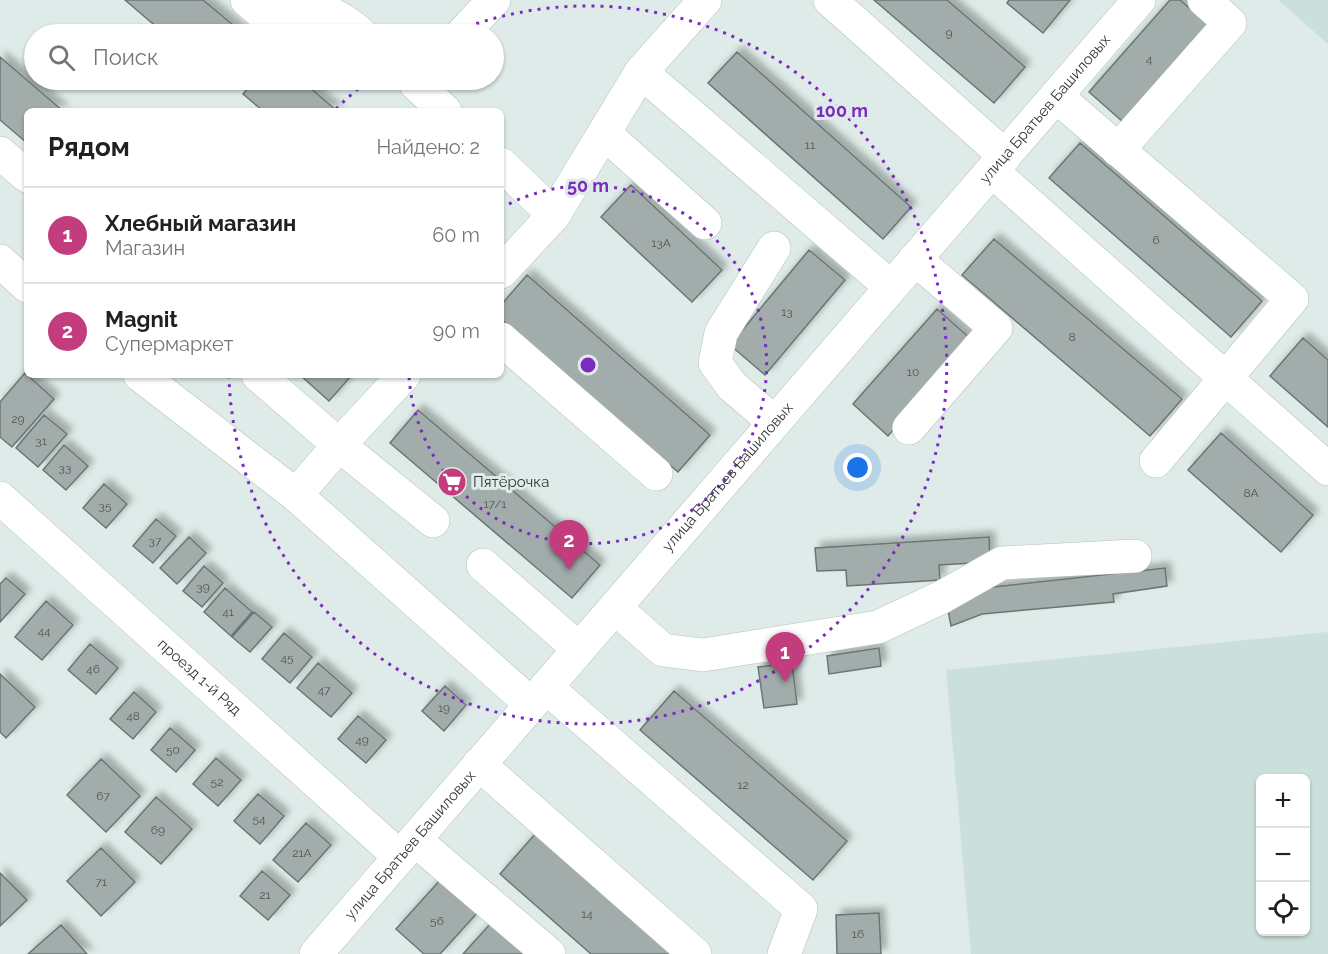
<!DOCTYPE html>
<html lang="ru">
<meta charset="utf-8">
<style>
:root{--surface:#fff;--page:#f2f2f2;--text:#202124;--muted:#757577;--line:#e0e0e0;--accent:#c33c7d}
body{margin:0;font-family:Raleway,sans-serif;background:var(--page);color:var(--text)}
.controls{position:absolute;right:18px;bottom:18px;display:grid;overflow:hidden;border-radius:9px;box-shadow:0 2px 4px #0004}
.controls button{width:54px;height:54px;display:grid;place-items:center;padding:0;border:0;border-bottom:2px solid var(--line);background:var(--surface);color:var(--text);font:30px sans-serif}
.you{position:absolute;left:858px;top:468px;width:21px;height:21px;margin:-15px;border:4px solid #fff;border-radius:50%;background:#1a73e8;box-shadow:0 0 0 9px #1a73e833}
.badge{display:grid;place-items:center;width:39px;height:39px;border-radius:50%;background:var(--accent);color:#fff;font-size:20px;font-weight:700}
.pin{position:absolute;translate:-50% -50px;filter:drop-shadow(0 2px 3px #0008)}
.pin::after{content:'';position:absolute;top:32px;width:21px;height:18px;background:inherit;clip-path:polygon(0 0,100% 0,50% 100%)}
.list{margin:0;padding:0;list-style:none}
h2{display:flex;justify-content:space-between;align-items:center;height:78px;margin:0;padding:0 24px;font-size:26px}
h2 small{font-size:20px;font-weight:400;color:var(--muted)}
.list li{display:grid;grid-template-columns:39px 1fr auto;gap:18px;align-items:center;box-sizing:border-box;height:96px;padding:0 24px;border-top:2px solid var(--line)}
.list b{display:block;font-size:22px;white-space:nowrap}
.list p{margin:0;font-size:20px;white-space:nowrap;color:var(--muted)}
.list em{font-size:20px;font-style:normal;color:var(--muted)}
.icon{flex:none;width:33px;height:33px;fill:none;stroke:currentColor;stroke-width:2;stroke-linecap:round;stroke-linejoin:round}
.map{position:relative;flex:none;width:1328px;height:954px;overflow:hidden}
.search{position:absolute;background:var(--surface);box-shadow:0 2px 4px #0004;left:24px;top:24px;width:480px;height:66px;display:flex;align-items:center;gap:15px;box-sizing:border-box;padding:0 21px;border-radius:33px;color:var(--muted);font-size:22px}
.panel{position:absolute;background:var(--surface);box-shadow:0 2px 4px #0004;left:24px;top:108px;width:480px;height:270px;border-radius:9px}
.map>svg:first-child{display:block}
</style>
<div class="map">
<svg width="1328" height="954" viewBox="0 0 1328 954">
<defs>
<filter id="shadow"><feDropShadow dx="5.5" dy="-5.5" stdDeviation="3" flood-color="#0004"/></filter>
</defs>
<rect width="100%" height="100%" fill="#deebe8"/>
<path fill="#cbe0dc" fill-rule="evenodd" d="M1278,0h50v44z
M1328,632v322h-357l-25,-284zM1306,778v154h-46v-154z"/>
<path fill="#a2adab" stroke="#6b7674" stroke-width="1.5" filter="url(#shadow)" d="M125,0h78l41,34h-79z
M874,0h73l78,67 -31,36z
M1009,0h61l-27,33 -36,-30z
M1170,0h10l29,25 -86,97 -34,-30z
M737,52l174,155 -28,32 -175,-156z
M0,57l63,54h-36v32l-27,-23z
M255,80h46l36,31h-74l-20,-17z
M1080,143l182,158 -31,36 -182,-159z
M631,185l91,85 -30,32 -91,-85z
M994,239l188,160 -32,37 -188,-161z
M809,250l36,30 -80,95 -35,-30z
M527,275l183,160 -32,37 -177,-153v-14z
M937,309l35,31 -84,96 -35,-32z
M1303,338l25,22v67l-58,-51z
M25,373l29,26 -42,48 -12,-10v-35z
M300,375h52l-23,26z
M418,410l182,155 -28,33 -182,-155z
M44,415l23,19 -29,33 -22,-19z
M1221,433l92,82 -32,37 -93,-82z
M64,445l24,21 -22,24 -23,-20z
M104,484l23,20 -21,24 -23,-20z
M156,519l20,17 -23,27 -20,-17z
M189,537l17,16 -29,31 -17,-16z
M989,537l1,25 -51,3 1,15 -93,6 -1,-16 -29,1 -2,-23z
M204,566l19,17 -21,24 -19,-16z
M1165,568l2,18 -54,8 1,8 -132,12 -31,12 -3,-16 36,-22z
M6,578l19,16 -25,28v-38z
M225,588l27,24 -21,24 -27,-24z
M46,601l27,24 -31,35 -27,-23z
M254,612l18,15 -22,25 -18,-15z
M284,633l28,24 -22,26 -28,-24z
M90,644l28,24 -22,26 -28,-24z
M879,648l2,18 -52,8 -2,-18z
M318,663l34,30 -21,24 -34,-29z
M792,663l5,41 -33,4 -6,-41z
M0,674l35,33 -29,31 -6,-6z
M445,686l21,19 -22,26 -22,-20z
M674,691l173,150 -34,39 -173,-150z
M134,692l22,20 -23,27 -23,-20z
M358,716l28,24 -20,23 -28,-24z
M170,728l25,22 -19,22 -25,-22z
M216,758l25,22 -23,26 -25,-22z
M101,759l39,37 -34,36 -39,-37z
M258,794l26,22 -24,28 -26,-23z
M156,797l36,32 -31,35 -36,-32z
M306,823l25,22 -33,37 -25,-22z
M536,833l139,121h-84l-91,-80z
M101,848l34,34 -34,34 -34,-35z
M262,871l28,24 -22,25 -28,-24z
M0,873l27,27 -27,26z
M441,879l37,33 -38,42h-16l-28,-25z
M879,913l2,41h-44l-1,-39z
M491,923l35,31h-63z
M61,925l26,29h-59z"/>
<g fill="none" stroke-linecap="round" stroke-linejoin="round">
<g stroke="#b5c1be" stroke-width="34">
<g id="minor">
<path d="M247,0l18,15c46,-6 58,-14 96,19"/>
<path d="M830,0l175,156"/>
<path d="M462,34l32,-34"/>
<path d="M641,72l250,215"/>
<path d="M420,80l-4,4 29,27"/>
<path d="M1056,96l236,203 -136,162"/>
<path d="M605,134l100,89"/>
<path d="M1118,150l112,-127 -26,-23"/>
<path d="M0,153l27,23"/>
<path d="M501,164l53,51"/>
<path d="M992,171l336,298"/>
<path d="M0,261l27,25"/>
<path d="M501,272l53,-57 87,-143 64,-72"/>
<path d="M501,339l155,135"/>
<path d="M140,375l156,120 235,209"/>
<path d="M258,375l81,70 94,76"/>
<path d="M774,422l-42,-36 -17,-23 6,-30 53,-85"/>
<path d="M909,428l87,-100 -81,-69"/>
<path d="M296,495l43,-50 65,-70"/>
<path id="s1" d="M0,498l400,359"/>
<path d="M483,565l96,84"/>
<path d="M615,608l48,42 40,5 175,-28 64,-30 60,-34 133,-7"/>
<path d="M546,687l255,222 -17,45"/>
<path d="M479,764l216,190"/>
<path d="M415,840l134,114"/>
<path id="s2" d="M316,954l823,-954"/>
</g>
</g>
<use href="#minor" stroke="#fff" stroke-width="33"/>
</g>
<g fill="none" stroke="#7b2cbf" stroke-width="3" stroke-dasharray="3 6">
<path d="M501 208A179 179 0 1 1 409 376"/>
<path d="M336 109A359 359 0 0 1 369 80M451 33A359 359 0 1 1 229 378"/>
</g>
<defs>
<g id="supermarket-disc" transform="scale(1.5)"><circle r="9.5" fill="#c33c7d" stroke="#deebe8"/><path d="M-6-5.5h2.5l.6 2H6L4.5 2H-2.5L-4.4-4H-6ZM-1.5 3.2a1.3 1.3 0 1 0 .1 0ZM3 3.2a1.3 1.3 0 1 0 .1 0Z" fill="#fff"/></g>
</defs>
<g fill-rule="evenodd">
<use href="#supermarket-disc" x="452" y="482"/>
</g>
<g text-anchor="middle" stroke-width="6" stroke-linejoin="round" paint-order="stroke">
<g font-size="12" fill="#505655">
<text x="949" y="37">9</text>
<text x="1149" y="63">4</text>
<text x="810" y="149">11</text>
<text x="1156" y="244">6</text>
<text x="661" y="247">13А</text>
<text x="787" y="316">13</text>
<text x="1072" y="341">8</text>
<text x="913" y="376">10</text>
<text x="18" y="423">29</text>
<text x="41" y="445">31</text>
<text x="65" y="472">33</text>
<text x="1251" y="497">8А</text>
<text x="495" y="508">17/1</text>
<text x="105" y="510">35</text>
<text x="155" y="545">37</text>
<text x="203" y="591">39</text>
<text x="228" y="616">41</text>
<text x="44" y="635">44</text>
<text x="287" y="662">45</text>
<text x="93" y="673">46</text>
<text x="324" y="694">47</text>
<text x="444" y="712">19</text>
<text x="133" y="720">48</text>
<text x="362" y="744">49</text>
<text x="173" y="754">50</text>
<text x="217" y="786">52</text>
<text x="743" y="789">12</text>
<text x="103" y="800">67</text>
<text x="259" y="823">54</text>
<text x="158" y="834">69</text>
<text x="302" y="857">21А</text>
<text x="101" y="886">71</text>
<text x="265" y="899">21</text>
<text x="587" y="918">14</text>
<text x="437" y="925">56</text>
<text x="858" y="938">16</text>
</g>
<g font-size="15" fill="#343938" stroke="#deebe8">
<text dy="5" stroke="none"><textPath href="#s2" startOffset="1116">улица Братьев Башиловых</textPath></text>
<text dy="5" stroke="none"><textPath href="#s2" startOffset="630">улица Братьев Башиловых</textPath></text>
<text dy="5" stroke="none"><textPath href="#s1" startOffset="268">проезд 1-й Ряд</textPath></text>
<text dy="5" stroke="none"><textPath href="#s2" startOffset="144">улица Братьев Башиловых</textPath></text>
</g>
<g font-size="15" fill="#343938" stroke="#deebe8" text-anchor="start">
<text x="473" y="487">Пятёрочка</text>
</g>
</g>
<circle cx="588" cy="365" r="9" fill="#7b2cbf" stroke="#deebe8" stroke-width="3"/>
<g font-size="18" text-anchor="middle" font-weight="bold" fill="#7b2cbf" stroke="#deebe8" stroke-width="6" stroke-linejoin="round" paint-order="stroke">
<text x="842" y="117">100 m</text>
<text x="588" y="192">50 m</text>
</g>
</svg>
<div class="controls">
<button>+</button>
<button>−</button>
<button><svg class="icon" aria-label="locate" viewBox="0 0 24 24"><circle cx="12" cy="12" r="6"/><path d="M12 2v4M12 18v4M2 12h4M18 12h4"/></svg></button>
</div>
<div class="you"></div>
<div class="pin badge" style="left:785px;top:682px">1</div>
<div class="pin badge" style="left:569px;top:570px">2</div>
<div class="search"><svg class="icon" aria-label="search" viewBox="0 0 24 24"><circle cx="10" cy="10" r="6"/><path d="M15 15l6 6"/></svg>Поиск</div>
<section class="panel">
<h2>Рядом<small>Найдено: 2</small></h2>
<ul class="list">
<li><span class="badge">1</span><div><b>Хлебный магазин</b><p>Магазин</p></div><em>60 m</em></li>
<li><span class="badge">2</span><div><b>Magnit</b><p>Супермаркет</p></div><em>90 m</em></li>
</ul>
</section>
</div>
